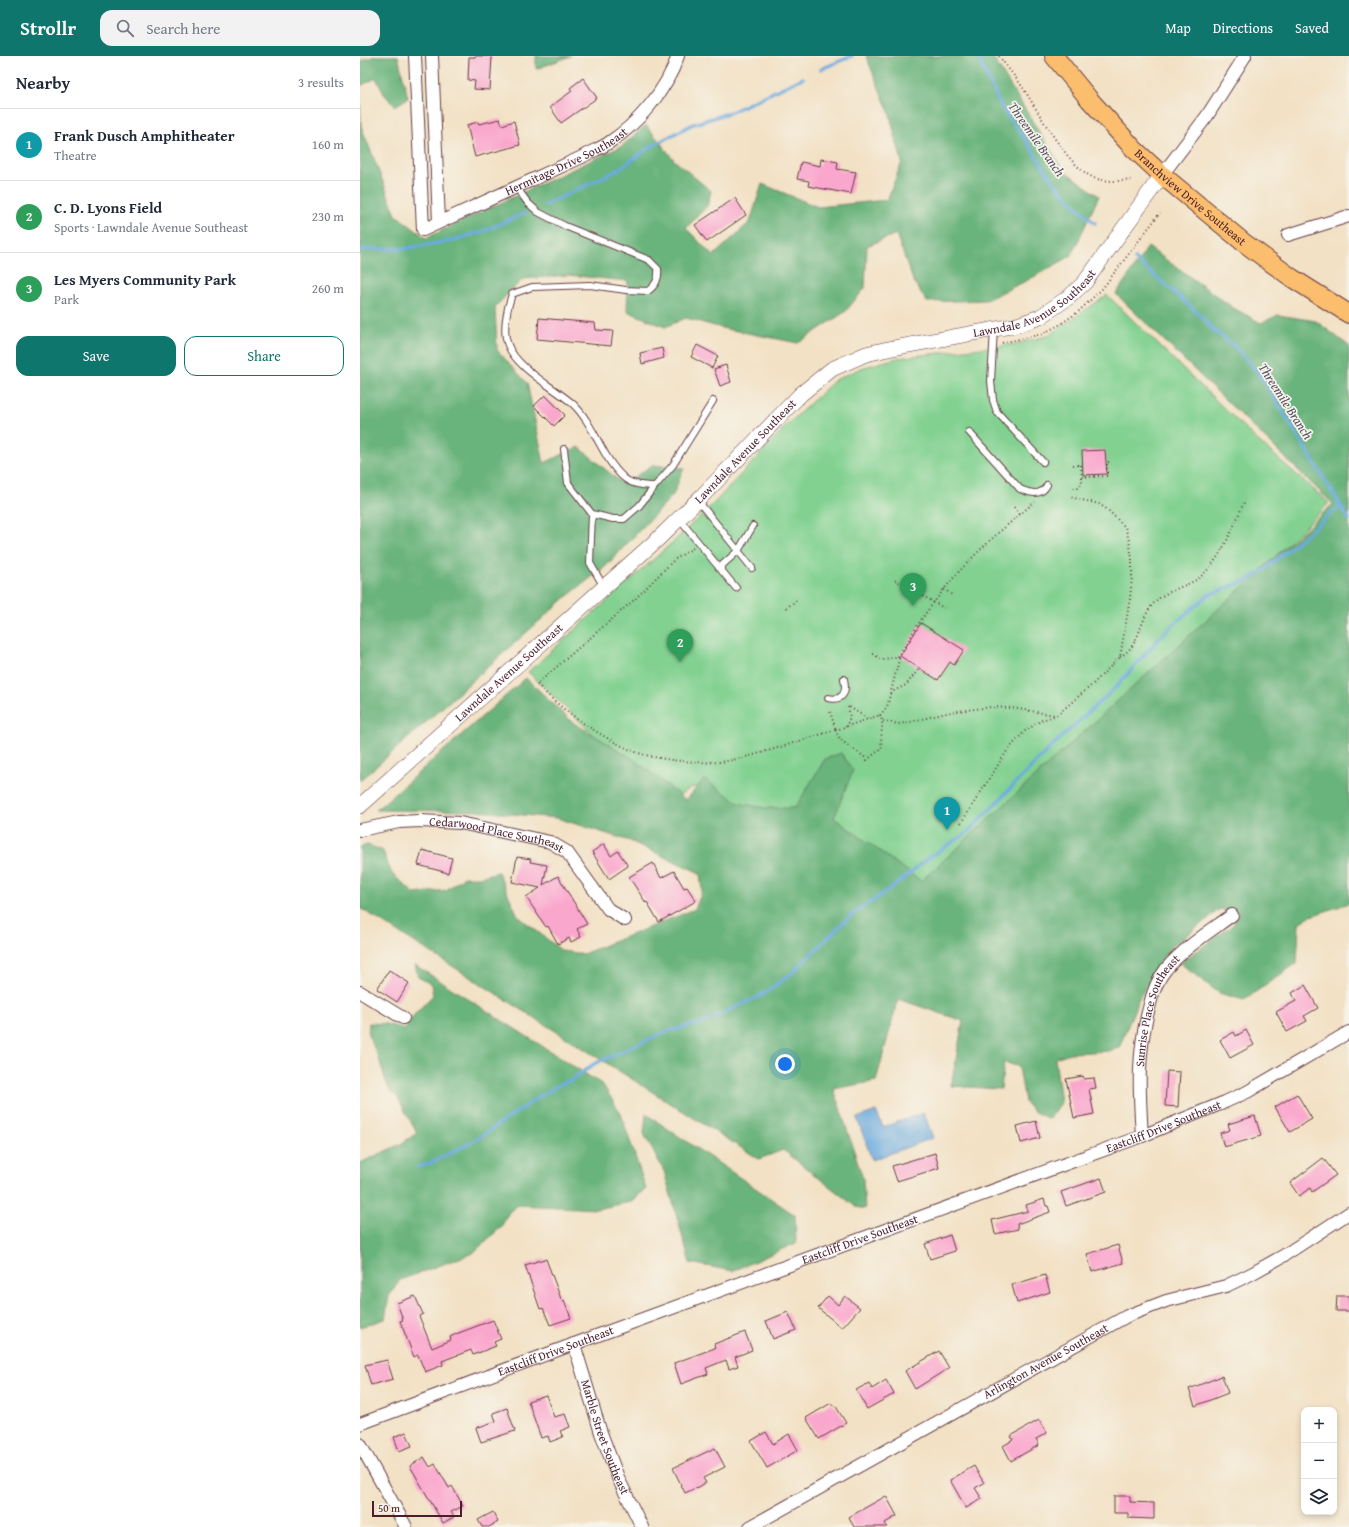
<!DOCTYPE html>
<meta charset="utf-8">
<style>
:root{--surface:#fff;--page:#f2f2f3;--text:#1f2937;--muted:#747a83;--line:#e0e1e3;--accent:#0f766e}
body{margin:0;font-family:"Gentium Book Plus",serif;background:var(--page);color:var(--text)}
.controls{position:absolute;right:12px;bottom:12px;display:grid;overflow:hidden;border-radius:8px;box-shadow:0 2px 6px #0003}
.controls button{width:36px;height:36px;display:grid;place-items:center;padding:0;border:0;border-bottom:1px solid var(--line);background:var(--surface);color:var(--text);font:20px sans-serif}
.scale{position:absolute;left:12px;bottom:10px;width:90px;box-sizing:border-box;padding-left:4px;border:2px solid #4a1f2b;border-top:0;font-size:11px;line-height:14px;white-space:nowrap;color:#4a1f2b;-webkit-text-stroke:3px #f7f3e8;paint-order:stroke}
.you{position:absolute;left:425px;top:1008px;width:14px;height:14px;margin:-10px;border:3px solid #fff;border-radius:50%;background:#1a73e8;box-shadow:0 0 0 6px #1a73e833}
.badge{display:grid;place-items:center;width:26px;height:26px;border-radius:50%;background:var(--accent);color:#fff;font-size:13px;font-weight:700}
.pin{position:absolute;translate:-50% -33px;filter:drop-shadow(0 1px 2px #0008)}
.pin::after{content:'';position:absolute;top:21px;width:14px;height:12px;background:inherit;clip-path:polygon(0 0,100% 0,50% 100%)}
.list{margin:0;padding:0;list-style:none}
h2{display:flex;justify-content:space-between;align-items:center;height:52px;margin:0;padding:0 16px;font-size:17px}
h2 small{font-size:13px;font-weight:400;color:var(--muted)}
.list li{display:grid;grid-template-columns:26px 1fr auto;gap:12px;align-items:center;box-sizing:border-box;height:72px;padding:0 16px;border-top:1px solid var(--line)}
.list b{display:block;font-size:15px;white-space:nowrap}
.list p{margin:0;font-size:13px;white-space:nowrap;color:var(--muted)}
.list em{font-size:13px;font-style:normal;color:var(--muted)}
.actions{display:flex;gap:8px;padding:12px 16px}
.actions a{flex:1;padding:9px 0;border:1px solid var(--accent);border-radius:12px;text-align:center;font-size:14px;color:var(--accent)}
.actions .main{background:var(--accent);color:#fff}
.icon{flex:none;width:22px;height:22px;fill:none;stroke:currentColor;stroke-width:2;stroke-linecap:round;stroke-linejoin:round}
.map{position:relative;flex:none;width:989px;height:1471px;overflow:hidden}
header{display:flex;align-items:center;gap:24px;box-sizing:border-box;height:56px;padding:0 20px;background:var(--accent);color:#fff}
header strong{font-size:19px}
nav{display:flex;gap:22px;margin-inline-start:auto;font-size:14px}
.search{width:280px;height:36px;background:var(--page);display:flex;align-items:center;gap:10px;box-sizing:border-box;padding:0 14px;border-radius:12px;color:var(--muted);font-size:15px}
main{display:flex}
aside{flex:1;background:var(--surface)}
.map>svg:first-child{display:block}
</style>
<header>
<strong>Strollr</strong>
<div class="search"><svg class="icon" aria-label="search" viewBox="0 0 24 24"><circle cx="10" cy="10" r="6"/><path d="M15 15l6 6"/></svg>Search here</div>
<nav><a>Map</a><a>Directions</a><a>Saved</a></nav>
</header>
<main>
<aside>
<h2>Nearby<small>3 results</small></h2>
<ul class="list">
<li><span class="badge" style="background:#0f9aa8">1</span><div><b>Frank Dusch Amphitheater</b><p>Theatre</p></div><em>160 m</em></li>
<li><span class="badge" style="background:#2e9e5b">2</span><div><b>C. D. Lyons Field</b><p>Sports · Lawndale Avenue Southeast</p></div><em>230 m</em></li>
<li><span class="badge" style="background:#2e9e5b">3</span><div><b>Les Myers Community Park</b><p>Park</p></div><em>260 m</em></li>
</ul>
<div class="actions"><a class="main">Save</a><a>Share</a></div>
</aside>
<div class="map">
<svg width="989" height="1471" viewBox="0 0 989 1471">
<rect width="100%" height="100%" fill="#f7f3e8"/>
<filter id="ink" filterUnits="userSpaceOnUse"><feTurbulence type="fractalNoise" baseFrequency=".025" numOctaves="2"/><feDisplacementMap in="SourceGraphic" scale="8" xChannelSelector="R" yChannelSelector="G"/><feConvolveMatrix kernelMatrix="1 2 1 2 8 2 1 2 1" color-interpolation-filters="sRGB"/></filter>
<filter id="wash" filterUnits="userSpaceOnUse"><feTurbulence type="fractalNoise" baseFrequency=".012" numOctaves="4" result="noise"/><feDisplacementMap in="SourceGraphic" scale="16" xChannelSelector="R" yChannelSelector="G"/><feGaussianBlur stdDeviation="0.9" result="paint"/><feColorMatrix in="noise" values="0 0 0 0 0 0 0 0 0 0 0 0 0 0 0 0 0 1.4 0 .05"/><feComposite in="paint" operator="in"/></filter>
<g filter="url(#wash)">
<rect width="100%" height="100%" fill="#f2e1c5"/>
<path fill="#82d191" stroke="#66785e" d="M747,239l150,145 72,63 -185,184 -223,231 -228,-131 -28,16 -137,-131 147,-132 40,-38 73,-78 47,-44 26,-12 36,-10 118,-14 32,-8z"/>
<path fill="#69b37b" stroke="#5a6953" d="M16,0h22l10,42 -13,8 -11,-12 -8,-16 -16,8v-25z
M176,0h35l-35,13z
M506,0h126l71,114 36,26 -28,60 -43,24 -42,20 -59,2 -14,-22 -17,-46 -29,12 -2,42 -20,24 -47,31 -76,-15 -36,-10 -21,9 -38,-16 1,-30 -61,-6 -44,4 -28,28 2,43 30,33 17,80 35,-16 45,38 28,-20 32,3 -11,27 -67,71 -41,32 -205,183v-685l1,30 35,89 30,23 196,-92 24,-21 29,36 36,30 -4,15 -21,22 27,28 37,-34 12,-38 56,23 69,-7 15,-38 -13,-50z
M788,191l87,62 26,14 17,-8 38,6 33,25v557l-41,14 -9,6 -2,40 -53,37 -25,-7 -39,-30 54,-39 4,-12 -18,-3 -52,41 -29,48 -20,50 -10,3 -39,2 -15,5 6,45 -12,16 -16,-8 -8,-9 -6,-35 -15,-5 -3,27 -50,-3 12,-65 -65,-22 -22,82 -42,8 29,90 2,30 -9,-2 -73,-57 -24,9 -399,-251v-61l8,-2 15,6 9,23 23,20 31,-4 18,-13h16l18,-5 20,44 44,35 21,3 112,-45 7,-17 -2,-19 -70,-32 -73,-23 -79,-7 -102,-1 150,-132 46,44 60,36 54,42 18,-21 35,24 26,5h30l30,-49 16,-6 12,17 -19,48 87,63 412,-377 -217,-210z
M55,909l188,120 18,29 25,75 -16,13 -33,7 -79,-4 -9,7 -8,15 -28,26 -73,27 -11,16 -4,23 -25,8v-164l41,-19 16,-11 -20,-37 -6,-4 -3,-5 -10,-31 -10,-21 1,-12 17,1 19,5 9,-14 19,-20 -2,-11 -13,-7z
M286,1058l149,101 1,28 -63,28 -43,-8 -26,-92 -20,-37z"/>
<path fill="#6caade" stroke="#5b6484" d="M516,1055l7,16 41,-14 9,25 -61,22 -15,-42z"/>
<g fill="none" stroke-linecap="round" stroke-linejoin="round">
<path stroke="#6caade" stroke-width="3.5" d="M617,0l26,54 22,29 29,44 26,27 15,13
M461,13l31,-13
M185,149l71,-34 36,-25 39,-21 40,-13 72,-34
M0,195l7,-2h36l47,-8 34,-10 41,-18
M775,203l39,33 30,27 7,9 23,18 19,21 12,16 84,136
M58,1111l15,-5 41,-21 65,-44 21,-13 10,-3 24,-17 69,-31 28,-8 5,1 66,-31 29,-21 59,-58 47,-32 31,-26 39,-25 84,-86 64,-59 50,-56 43,-37 40,-15 16,-10 76,-64"/>
</g>
<g id="blocks">
<path fill="#faa7cd" d="M115,0h17l-2,34 -16,-1 1,-8 -7,-1 1,-23h6z
M223,22l14,20 -36,25 -11,-16 22,-16 -2,-3z
M140,63l2,6 12,-4 6,24 -45,12 -8,-32 11,-3 1,2z
M461,103l17,3 -1,7 19,3 -5,22 -43,-8 1,-5 -12,-2 4,-17 19,4z
M375,142l11,17 -39,27 -12,-17z
M179,262l56,5 1,7 17,1 -2,15 -74,-7z
M337,289l21,11 -6,12 -21,-11z
M302,292l2,10 -22,6 -2,-11z
M366,309l5,17 -11,4 -6,-17z
M185,339l20,20 -11,11 -20,-20z
M745,394l2,24 -24,1 -1,-24z
M561,567l43,27 -10,15 -4,-3 -12,18 -38,-24z
M244,788l7,12 7,-5 10,15 -19,13 -17,-27z
M62,794l30,8 -4,15 -30,-8z
M157,801l14,2 -1,3 17,3 -4,20 15,-9 29,48 -10,5 4,8 -10,5 -2,-4 -11,6 -10,-18 -2,1 -20,-30 14,-9 -28,-6z
M293,807l8,15 13,-7 10,17 3,-1 9,14 -37,21 -12,-20 -1,1 -17,-26z
M29,914l20,13 -12,19 -20,-13z
M945,929l13,23 -14,8 3,5 -20,11 -11,-20 20,-11 -4,-8z
M886,974l8,15 -24,13 -10,-18 14,-8 2,4z
M807,1015l13,1 -2,35 -13,-1z
M723,1020l1,3 10,-1 2,10 -7,1 5,25 -20,4 -8,-39z
M937,1038l15,25 -22,13 -15,-25z
M895,1060l6,20 -37,11 -4,-14 10,-3 -2,-6z
M676,1065l4,17 -19,5 -4,-17z
M575,1097l4,15 -42,13 -5,-15z
M963,1102l13,17 -24,17 -2,-4 -11,8 -9,-13z
M741,1122l5,14 -40,14 -5,-14z
M684,1143l2,7h2l2,6 -33,12 1,5 -23,5 -3,-14 36,-9 -2,-6z
M590,1179l5,16 -25,8 -5,-15z
M758,1189l5,18 -31,9 -5,-18z
M184,1203v1l2,-1 15,40 1,2 2,-1 7,18 -21,7 -7,-17 -3,1 -15,-44z
M685,1219l5,17 -33,11 -5,-18z
M55,1240l8,18 -4,2 13,32 19,-8 -1,-3 6,-3 37,-14 8,19 -7,3 2,4 -23,9 -2,-5 -29,11 1,4 -18,7 -7,-17 -4,2 -14,-36 3,-1 -6,-17z
M468,1240l10,9 7,-9 15,12 -18,20 -24,-20z
M977,1240h12v15h-13z
M428,1256l8,18 -23,9 -7,-18z
M385,1276l7,18 -17,7 3,9 -9,3 -3,-9 -20,8 2,6 -27,10 -7,-21 41,-15 -1,-4z
M579,1295l10,17 -34,21 -10,-18z
M27,1304l6,19 -22,6 -6,-20z
M862,1320l6,17 -33,13 -6,-17z
M526,1324l8,14 -27,15 -11,-19 13,-7 3,6z
M186,1339l8,22 11,-3 5,13 -10,4 3,6 -13,5 -2,-6 -7,2 -13,-37z
M471,1347l2,3 2,-1 11,18 -27,16 -13,-21z
M147,1352l8,23 -34,11 -5,-14 20,-7 -3,-8z
M679,1364l8,13 -11,6 3,6 -28,16 -8,-15 10,-6 -2,-4z
M46,1376l6,14 -13,5 -5,-14z
M406,1376l7,12 16,-10 9,16 -31,18 -16,-27z
M355,1392l10,19 -22,11 3,5 -21,10 -12,-25z
M64,1401l6,10 5,-3 14,24 3,-2 11,20 -12,6 3,5 -11,6 -33,-57z
M614,1410l10,17 -9,5 7,11 -16,9 -16,-28z
M526,1440l11,20 -12,7 2,4h-33l-5,-10z
M754,1440h16v6l24,1v16l-26,-1v-5h-14z
M133,1456l5,10 -9,5h-7l-4,-7z"/>
</g>
</g>
<g filter="url(#ink)">
<use href="#blocks" fill-opacity="0" stroke="#633c42" stroke-width="1"/>
<g fill="none" stroke-linecap="round" stroke-linejoin="round">
<g stroke="#633c42" stroke-width="8">
<path id="service" d="M156,131l12,16 10,9 27,14 84,34 9,9c1,10 -2,16 -10,22l-22,-1 -36,-5 -58,2 -20,7c-5,14 -10,37 -4,51 8,23 47,43 65,59 21,20 29,54 50,73 8,8 21,9 32,9l18,-21 40,-64
M634,273l-3,52 2,19 4,12 46,50
M609,376l51,57c10,4 21,8 27,-4
M204,393l4,34 24,31 21,5h11l15,-13 16,-20
M338,445l54,67
M232,458l-2,49 14,24
M319,463l57,69
M359,512l19,-17 15,-25
M468,642c15,3 19,-5 16,-19"/>
</g>
<g stroke="#633c42" stroke-width="14">
<g id="minor">
<path id="s1" d="M55,0l8,174 159,-73c8,-5 17,-8 25,-13 31,-20 59,-53 71,-88"/>
<path d="M72,0l7,166"/>
<path d="M802,119l45,-59 38,-60"/>
<path d="M928,179l61,-19"/>
<path id="s2" d="M0,774l39,-8 21,-1 40,2 90,19 17,10 41,57 17,11"/>
<path d="M0,936l43,26"/>
<path id="s3" d="M782,1080c-3,-47 -5,-82 7,-128 3,-14 8,-28 17,-39 19,-22 43,-37 66,-54"/>
<path id="s4" d="M214,1288l27,89 18,47 23,47"/>
<path id="s5" d="M0,1368l214,-80 568,-208 83,-34 22,-10 102,-60"/>
<path d="M0,1388l46,83"/>
<path id="s6" d="M390,1471l377,-211 39,-15 60,-15 25,-12 32,-18 66,-43"/>
</g>
</g>
<g stroke="#633c42" stroke-width="16">
<g id="tertiary">
<path id="s7" d="M0,750l299,-268 42,-41 100,-103 31,-25 34,-15 22,-5 129,-24 23,-8 29,-20 16,-15 77,-107"/>
</g>
</g>
<g stroke="#633c42" stroke-width="20">
<g id="primary">
<path id="s8" d="M694,0l35,43 45,50 28,26 81,67 49,36 57,36"/>
</g>
</g>
<path stroke="#633c42" stroke-width="2" stroke-dasharray="1 3" stroke-linecap="butt" d="M639,0c7,10 15,19 22,29 17,25 47,85 76,94 12,3 24,2 36,1
M642,287l40,-9 17,-9 19,-13 24,-23 58,-76
M713,409h8l1,18 -4,5h-5
M722,421l25,-1v-14h4
M654,451l6,7
M333,492l-19,12 -39,39 -98,85c21,24 65,54 94,66 21,10 74,15 96,11 37,-7 73,-21 109,-31l-6,-18
M535,524l49,28
M584,533l8,6
M426,552l11,-8
M513,598h1l7,6 19,-4 -13,51 -7,8
M538,601c12,-19 23,-39 37,-56 28,-38 63,-69 100,-99
M760,601c21,-12 19,-37 33,-53 11,-13 29,-16 43,-24 24,-16 38,-55 49,-80
M530,637l16,-8 14,-17
M520,659c5,10 -1,21 2,33l-15,12c-9,-11 -28,-15 -31,-30z
M523,665l15,3 7,-1 46,-11 40,-5 21,1 43,7
M486,671l4,-10 -2,-11 20,13
M601,767l46,-72 18,-20 17,-11 15,-5 36,-31 27,-27 10,-58 2,-23v-17l-3,-19 -4,-13 -17,-17 -9,-6 -29,-7"/>
<use href="#service" stroke="#fff" stroke-width="6"/>
<use href="#minor" stroke="#fff" stroke-width="12"/>
<use href="#tertiary" stroke="#fff" stroke-width="15"/>
<use href="#primary" stroke="#fbbd6e" stroke-width="18"/>
</g>
</g>
<g text-anchor="middle" stroke-width="3.5" stroke-linejoin="round" paint-order="stroke">
<g font-size="12" fill="#4a1f2b" stroke="#f7f3e8">
<text dy="4" stroke="none"><textPath href="#s1" startOffset="333">Hermitage Drive Southeast</textPath></text>
<text dy="4" stroke="none"><textPath href="#s8" startOffset="197">Branchview Drive Southeast</textPath></text>
<text dy="4" stroke="none"><textPath href="#s7" startOffset="860">Lawndale Avenue Southeast</textPath></text>
<text dy="4" stroke="none"><textPath href="#s7" startOffset="524">Lawndale Avenue Southeast</textPath></text>
<text dy="4" stroke="none"><textPath href="#s7" startOffset="200">Lawndale Avenue Southeast</textPath></text>
<text dy="4" stroke="none"><textPath href="#s2" startOffset="139">Cedarwood Place Southeast</textPath></text>
<text dy="4" stroke="none"><textPath href="#s3" startOffset="129">Sunrise Place Southeast</textPath></text>
<text dy="4" stroke="none"><textPath href="#s5" startOffset="857">Eastcliff Drive Southeast</textPath></text>
<text dy="4" stroke="none"><textPath href="#s5" startOffset="533">Eastcliff Drive Southeast</textPath></text>
<text dy="4" stroke="none"><textPath href="#s5" startOffset="209">Eastcliff Drive Southeast</textPath></text>
<text dy="4" stroke="none"><textPath href="#s6" startOffset="339">Arlington Avenue Southeast</textPath></text>
<text dy="4" stroke="none"><textPath href="#s4" startOffset="98">Marble Street Southeast</textPath></text>
</g>
<g font-size="13" font-style="italic" fill="#56506a" stroke="#f7f3e8">
<text transform="translate(677 83) rotate(55)" y="5">Threemile Branch</text>
<text transform="translate(926 345) rotate(57)" y="5">Threemile Branch</text>
</g>
</g>
</svg>
<div class="controls">
<button>+</button>
<button>−</button>
<button><svg class="icon" aria-label="layers" viewBox="0 0 24 24"><path d="M12 4l9 5-9 5-9-5zM3 14l9 5 9-5"/></svg></button>
</div>
<div class="scale">50 m</div>
<div class="you"></div>
<div class="pin badge" style="left:587px;top:774px;background:#0f9aa8">1</div>
<div class="pin badge" style="left:320px;top:606px;background:#2e9e5b">2</div>
<div class="pin badge" style="left:553px;top:550px;background:#2e9e5b">3</div>
</div>
</main>
